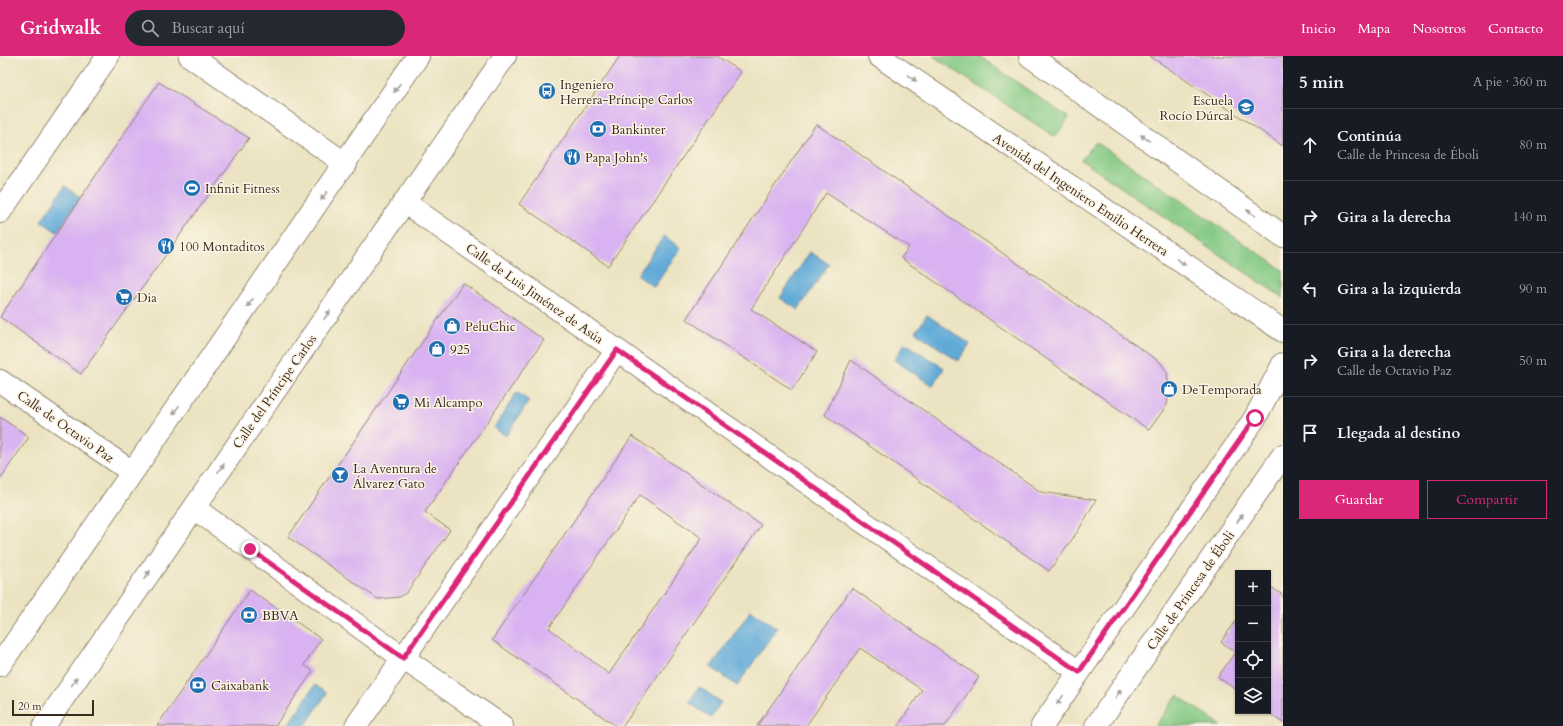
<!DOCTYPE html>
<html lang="es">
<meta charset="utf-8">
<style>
:root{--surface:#171b24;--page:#242831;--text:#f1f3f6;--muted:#9ea1a6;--line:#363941;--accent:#db2777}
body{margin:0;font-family:Cardo,serif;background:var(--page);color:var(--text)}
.controls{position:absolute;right:12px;bottom:12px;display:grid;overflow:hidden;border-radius:0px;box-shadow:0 1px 3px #0004}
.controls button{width:36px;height:36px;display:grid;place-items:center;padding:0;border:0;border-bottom:1px solid var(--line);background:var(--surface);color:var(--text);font:20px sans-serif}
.scale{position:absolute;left:12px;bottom:10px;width:82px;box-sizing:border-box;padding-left:4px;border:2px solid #3b2a1e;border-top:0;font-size:11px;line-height:14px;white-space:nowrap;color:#3b2a1e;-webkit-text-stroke:3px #fcf5e5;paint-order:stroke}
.stop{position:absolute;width:12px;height:12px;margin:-9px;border:3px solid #db2777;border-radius:50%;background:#fff}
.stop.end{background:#db2777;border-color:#fff;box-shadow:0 1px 4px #0008}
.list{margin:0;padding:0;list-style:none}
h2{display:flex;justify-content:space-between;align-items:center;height:52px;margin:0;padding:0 16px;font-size:17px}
h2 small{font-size:13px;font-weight:400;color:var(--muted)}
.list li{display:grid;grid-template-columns:26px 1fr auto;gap:12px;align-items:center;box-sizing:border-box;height:72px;padding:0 16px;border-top:1px solid var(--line)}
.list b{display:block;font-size:15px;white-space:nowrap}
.list p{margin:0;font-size:13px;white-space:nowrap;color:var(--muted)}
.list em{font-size:13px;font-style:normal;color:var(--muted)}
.actions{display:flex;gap:8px;padding:12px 16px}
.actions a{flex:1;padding:9px 0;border:1px solid var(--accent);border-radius:0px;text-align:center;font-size:14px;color:var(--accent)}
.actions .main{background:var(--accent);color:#fff}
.icon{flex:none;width:22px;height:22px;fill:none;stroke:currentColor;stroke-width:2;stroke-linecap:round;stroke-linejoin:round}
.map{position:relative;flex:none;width:1283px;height:670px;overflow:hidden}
header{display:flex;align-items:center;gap:24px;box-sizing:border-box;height:56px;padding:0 20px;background:var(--accent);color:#fff}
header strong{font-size:19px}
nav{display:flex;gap:22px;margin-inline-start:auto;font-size:14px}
.search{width:280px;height:36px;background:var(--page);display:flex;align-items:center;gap:10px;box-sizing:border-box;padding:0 14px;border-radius:22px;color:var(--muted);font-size:15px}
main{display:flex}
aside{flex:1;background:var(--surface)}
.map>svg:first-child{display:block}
</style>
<header>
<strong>Gridwalk</strong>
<div class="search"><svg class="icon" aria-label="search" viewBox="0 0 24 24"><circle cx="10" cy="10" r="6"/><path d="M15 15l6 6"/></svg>Buscar aquí</div>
<nav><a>Inicio</a><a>Mapa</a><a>Nosotros</a><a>Contacto</a></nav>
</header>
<main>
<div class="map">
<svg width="1283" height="670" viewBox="0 0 1283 670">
<rect width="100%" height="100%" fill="#fcf5e5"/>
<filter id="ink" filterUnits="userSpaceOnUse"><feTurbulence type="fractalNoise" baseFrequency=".025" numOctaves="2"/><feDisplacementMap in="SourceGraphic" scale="8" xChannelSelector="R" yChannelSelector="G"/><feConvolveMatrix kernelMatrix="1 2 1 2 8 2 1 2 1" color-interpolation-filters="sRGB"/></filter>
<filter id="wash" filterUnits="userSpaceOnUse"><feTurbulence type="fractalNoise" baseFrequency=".012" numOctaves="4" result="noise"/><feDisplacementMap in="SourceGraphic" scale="16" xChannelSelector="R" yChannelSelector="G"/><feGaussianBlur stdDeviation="0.9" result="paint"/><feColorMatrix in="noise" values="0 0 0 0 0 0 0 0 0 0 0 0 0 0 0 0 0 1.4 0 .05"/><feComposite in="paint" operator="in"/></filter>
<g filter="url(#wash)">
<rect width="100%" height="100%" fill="#ebe3c1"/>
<path fill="#83c983" stroke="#5f7a50" d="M933,0h46l90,62 -14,19z
M1096,86l187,128v28l-202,-138z
M1177,639l45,31h-67z"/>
<path fill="#60aad8" stroke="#4e6a7b" d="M65,130l16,12 -24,34 -16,-11z
M664,180l17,12 -27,39 -17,-12z
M810,196l19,12 -31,46 -18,-12z
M927,259l43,29 -12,17 -42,-29z
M905,287l39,25 -11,18 -39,-26z
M517,336l12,9 -23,35 -12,-8z
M751,554l26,18 -40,58 -26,-19z
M315,629l12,8 -22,33h-18z
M699,631l22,15 -10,16 -22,-16z"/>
<g id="blocks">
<path fill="#d9b2f1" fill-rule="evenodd" d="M620,0h97l24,16 -133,194 -89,-62z
M1150,0h133v90z
M159,26l90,56 -168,236 -81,-57z
M816,68l344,238 7,10 2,17 -2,16 -18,25 -248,-172 8,-11 -83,-54 -75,116 66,43 -25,38 -106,-71z
M463,227l81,57 -119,172 25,18 -43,62 -7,5 -22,2 -90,-62z
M851,304l190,132 55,8 -18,31 -29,40 -224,-156z
M0,361l29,20 -29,42z
M632,380l129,89 -138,201h-7l-124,-86zM640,439l62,43 -93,136 -60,-46z
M1268,529l15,10v128l-17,-12h2z
M852,532l127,89 -34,49h-47l24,-36 -62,-42 -54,78h-49z
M250,534l71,49 -17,26 9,6 -38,55h-118z
M1238,562v73l-20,-14 17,-25 -14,-10z"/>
</g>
</g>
<g filter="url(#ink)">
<use href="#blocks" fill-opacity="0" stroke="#938670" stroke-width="1"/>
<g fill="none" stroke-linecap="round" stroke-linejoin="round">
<g stroke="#938670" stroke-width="24">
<path id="street" d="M190,0l156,108
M404,146l675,470
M0,156l108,-156
M0,325l132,91
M194,452l209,150 99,68
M0,609l418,-609
M44,670l461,-670
M356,670l261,-376
M1042,670l213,-308 28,-54
M1096,670l187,-271"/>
</g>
<g stroke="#938670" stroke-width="24">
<path id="secondary" d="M879,0l404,275
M1030,0l253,180"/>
</g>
<use href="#street" stroke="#fff" stroke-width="22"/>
<use href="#secondary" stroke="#fff" stroke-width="22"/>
</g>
<defs><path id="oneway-solid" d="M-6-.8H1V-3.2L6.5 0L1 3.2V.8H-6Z"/></defs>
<g fill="#a79f9a">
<use href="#oneway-solid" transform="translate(912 22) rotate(34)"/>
<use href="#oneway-solid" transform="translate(397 32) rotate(124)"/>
<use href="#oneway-solid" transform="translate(1145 82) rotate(-145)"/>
<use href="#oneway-solid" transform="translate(324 140) rotate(125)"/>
<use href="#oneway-solid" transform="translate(1251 157) rotate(-145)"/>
<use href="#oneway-solid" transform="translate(1181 206) rotate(34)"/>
<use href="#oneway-solid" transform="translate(250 247) rotate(125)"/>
<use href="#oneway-solid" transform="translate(327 259) rotate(-55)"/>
<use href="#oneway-solid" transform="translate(176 354) rotate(125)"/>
<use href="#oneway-solid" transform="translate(221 412) rotate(-55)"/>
<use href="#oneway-solid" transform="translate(1240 462) rotate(-55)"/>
<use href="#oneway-solid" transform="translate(147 519) rotate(-55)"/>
<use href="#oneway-solid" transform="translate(74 626) rotate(-55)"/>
<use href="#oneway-solid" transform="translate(1118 638) rotate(-55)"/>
<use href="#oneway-solid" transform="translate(1060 644) rotate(125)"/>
</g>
</g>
<g fill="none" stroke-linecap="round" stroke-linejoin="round" filter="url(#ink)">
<path stroke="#db2777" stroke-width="5" d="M250,493l153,109 214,-308 462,322 176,-254"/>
</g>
<defs>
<g id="bus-disc" transform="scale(0.9)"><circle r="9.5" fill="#1f6fb2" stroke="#fcf5e5"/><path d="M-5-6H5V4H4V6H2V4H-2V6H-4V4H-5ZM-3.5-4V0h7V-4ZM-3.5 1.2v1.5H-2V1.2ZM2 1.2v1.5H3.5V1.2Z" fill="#fff"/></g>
<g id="school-disc" transform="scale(0.9)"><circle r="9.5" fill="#1f6fb2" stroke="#fcf5e5"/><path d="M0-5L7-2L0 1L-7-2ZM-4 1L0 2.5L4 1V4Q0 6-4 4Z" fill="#fff"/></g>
<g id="bank-disc" transform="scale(0.9)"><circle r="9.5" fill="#1f6fb2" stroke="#fcf5e5"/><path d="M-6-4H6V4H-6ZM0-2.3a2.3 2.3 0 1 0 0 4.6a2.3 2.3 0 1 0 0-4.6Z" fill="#fff"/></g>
<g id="restaurant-disc" transform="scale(0.9)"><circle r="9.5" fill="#1f6fb2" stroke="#fcf5e5"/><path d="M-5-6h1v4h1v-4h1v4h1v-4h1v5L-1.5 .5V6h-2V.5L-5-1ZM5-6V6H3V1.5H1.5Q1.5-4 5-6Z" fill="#fff"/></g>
<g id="stadium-disc" transform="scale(0.9)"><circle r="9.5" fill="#1f6fb2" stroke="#fcf5e5"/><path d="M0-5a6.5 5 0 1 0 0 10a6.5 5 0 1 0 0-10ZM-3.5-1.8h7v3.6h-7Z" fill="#fff"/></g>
<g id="supermarket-disc" transform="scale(0.9)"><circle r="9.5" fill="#1f6fb2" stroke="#fcf5e5"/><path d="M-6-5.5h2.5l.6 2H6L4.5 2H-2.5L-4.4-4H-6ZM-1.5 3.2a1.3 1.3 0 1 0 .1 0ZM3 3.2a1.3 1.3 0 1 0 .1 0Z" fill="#fff"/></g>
<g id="shop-disc" transform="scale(0.9)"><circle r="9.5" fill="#1f6fb2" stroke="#fcf5e5"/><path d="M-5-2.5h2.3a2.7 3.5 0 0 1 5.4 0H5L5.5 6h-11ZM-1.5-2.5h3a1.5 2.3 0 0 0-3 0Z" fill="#fff"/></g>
<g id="bar-disc" transform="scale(0.9)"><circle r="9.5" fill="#1f6fb2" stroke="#fcf5e5"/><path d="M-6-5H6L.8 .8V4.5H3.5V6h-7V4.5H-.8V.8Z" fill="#fff"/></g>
</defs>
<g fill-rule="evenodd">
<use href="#bus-disc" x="547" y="35"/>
<use href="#school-disc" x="1246" y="51"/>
<use href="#bank-disc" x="598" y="73"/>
<use href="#restaurant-disc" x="572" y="101"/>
<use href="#stadium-disc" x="192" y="132"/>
<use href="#restaurant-disc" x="166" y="190"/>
<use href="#supermarket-disc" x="124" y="241"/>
<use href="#shop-disc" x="452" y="270"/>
<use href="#shop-disc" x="437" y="293"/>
<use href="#shop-disc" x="1169" y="333"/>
<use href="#supermarket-disc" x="401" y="346"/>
<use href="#bar-disc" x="340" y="419"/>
<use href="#bank-disc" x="249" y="559"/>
<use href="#bank-disc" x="198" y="629"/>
</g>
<g text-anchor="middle" stroke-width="3" stroke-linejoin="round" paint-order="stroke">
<g font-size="13" fill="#3b2a1e" stroke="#fcf5e5" text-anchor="start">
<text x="560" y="33">Ingeniero<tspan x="560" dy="15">Herrera-Príncipe Carlos</tspan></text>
<text x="1233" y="49" text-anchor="end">Escuela<tspan x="1233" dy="15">Rocío Dúrcal</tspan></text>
<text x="611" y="78">Bankinter</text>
<text x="585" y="106">Papa John's</text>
<text x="205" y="137">Infinit Fitness</text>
<text x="179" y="195">100 Montaditos</text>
<text x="137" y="246">Dia</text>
<text x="465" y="275">PeluChic</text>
<text x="450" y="298">925</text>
<text x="1182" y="338">DeTemporada</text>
<text x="414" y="351">Mi Alcampo</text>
<text x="353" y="417">La Aventura de<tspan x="353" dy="15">Álvarez Gato</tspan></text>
<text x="262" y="564">BBVA</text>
<text x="211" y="634">Caixabank</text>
</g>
<g font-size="13" fill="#3b2a1e" stroke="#fcf5e5">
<text transform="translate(1081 138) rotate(34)" y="5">Avenida del Ingeniero Emilio Herrera</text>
<text transform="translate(535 237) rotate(35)" y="5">Calle de Luis Jiménez de Asúa</text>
<text transform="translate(274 335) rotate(-55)" y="5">Calle del Príncipe Carlos</text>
<text transform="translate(66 370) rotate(35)" y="5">Calle de Octavio Paz</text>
<text transform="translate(1190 534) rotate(-55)" y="5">Calle de Princesa de Éboli</text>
</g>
</g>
</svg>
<div class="controls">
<button>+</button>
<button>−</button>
<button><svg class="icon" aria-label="locate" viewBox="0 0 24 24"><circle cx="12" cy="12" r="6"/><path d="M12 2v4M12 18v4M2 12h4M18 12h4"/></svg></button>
<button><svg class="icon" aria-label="layers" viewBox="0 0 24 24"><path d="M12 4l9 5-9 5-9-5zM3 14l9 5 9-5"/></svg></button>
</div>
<div class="scale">20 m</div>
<div class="stop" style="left:1255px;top:362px"></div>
<div class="stop end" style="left:250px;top:493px"></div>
</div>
<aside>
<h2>5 min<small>A pie · 360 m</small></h2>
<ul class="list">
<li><svg class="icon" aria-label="ahead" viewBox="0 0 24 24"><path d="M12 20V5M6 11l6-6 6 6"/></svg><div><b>Continúa</b><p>Calle de Princesa de Éboli</p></div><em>80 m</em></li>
<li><svg class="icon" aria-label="right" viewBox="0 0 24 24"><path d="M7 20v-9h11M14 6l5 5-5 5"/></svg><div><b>Gira a la derecha</b></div><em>140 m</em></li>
<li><svg class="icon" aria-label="left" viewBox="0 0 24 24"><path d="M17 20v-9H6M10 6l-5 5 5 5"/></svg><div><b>Gira a la izquierda</b></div><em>90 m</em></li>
<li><svg class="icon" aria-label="right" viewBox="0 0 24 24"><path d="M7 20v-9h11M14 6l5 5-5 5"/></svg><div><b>Gira a la derecha</b><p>Calle de Octavio Paz</p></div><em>50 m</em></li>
<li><svg class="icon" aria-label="arrive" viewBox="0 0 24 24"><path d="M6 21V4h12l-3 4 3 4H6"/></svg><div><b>Llegada al destino</b></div></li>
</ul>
<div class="actions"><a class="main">Guardar</a><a>Compartir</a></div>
</aside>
</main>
